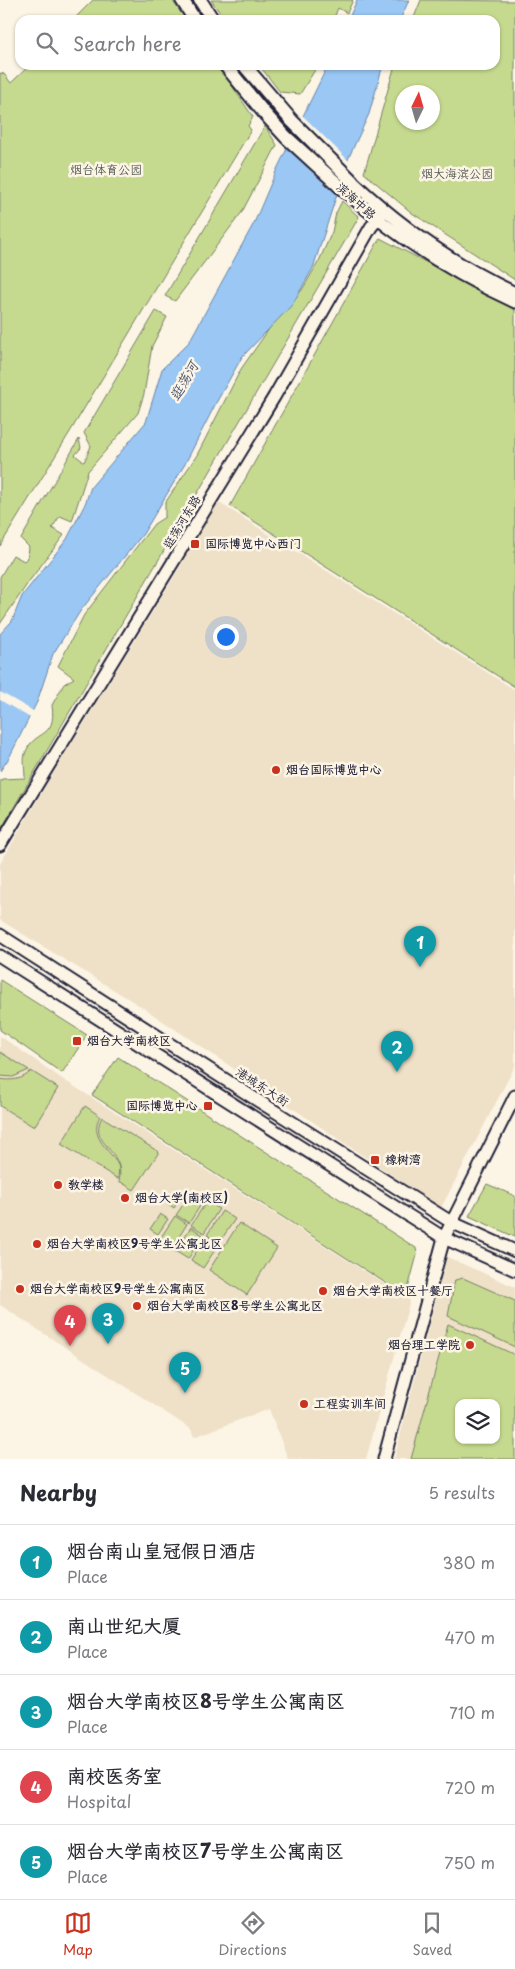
<!DOCTYPE html>
<meta charset="utf-8">
<style>
:root{--surface:#fff;--page:#f2f2f3;--text:#2b2b33;--muted:#7c7c81;--line:#e1e1e2;--accent:#c8321e}
body{margin:0;font-family:"Playpen Sans","LXGW WenKai TC",sans-serif;background:var(--page);color:var(--text)}
.controls{position:absolute;right:15px;bottom:15px;display:grid;overflow:hidden;border-radius:10px;box-shadow:0 1px 4px #0004}
.controls button{width:45px;height:45px;display:grid;place-items:center;padding:0;border:0;border-bottom:1px solid var(--line);background:var(--surface);color:var(--text);font:25px sans-serif}
.compass{position:absolute;left:395px;top:85px;width:45px;height:45px;border-radius:50%;background:var(--surface);box-shadow:0 1px 4px #0004;rotate:5deg}
.you{position:absolute;left:225px;top:636px;width:18px;height:18px;margin:-12px;border:4px solid #fff;border-radius:50%;background:#1a73e8;box-shadow:0 0 0 8px #1a73e833}
.badge{display:grid;place-items:center;width:32px;height:32px;border-radius:50%;background:var(--accent);color:#fff;font-size:16px;font-weight:700}
.pin{position:absolute;translate:-50% -41px;filter:drop-shadow(0 1px 2px #0008)}
.pin::after{content:'';position:absolute;top:26px;width:18px;height:15px;background:inherit;clip-path:polygon(0 0,100% 0,50% 100%)}
.list{margin:0;padding:0;list-style:none}
h2{display:flex;justify-content:space-between;align-items:center;height:65px;margin:0;padding:0 20px;font-size:21px}
h2 small{font-size:16px;font-weight:400;color:var(--muted)}
.list li{display:grid;grid-template-columns:32px 1fr auto;gap:15px;align-items:center;box-sizing:border-box;height:75px;padding:0 20px;border-top:1px solid var(--line)}
.list b{display:block;font-size:19px;white-space:nowrap}
.list p{margin:0;font-size:16px;white-space:nowrap;color:var(--muted)}
.list em{font-size:16px;font-style:normal;color:var(--muted)}
.icon{flex:none;width:28px;height:28px;fill:none;stroke:currentColor;stroke-width:2;stroke-linecap:round;stroke-linejoin:round}
.map{position:relative;flex:none;width:515px;height:1459px;overflow:hidden}
.search{position:absolute;background:var(--surface);box-shadow:0 1px 4px #0004;left:15px;right:15px;top:15px;height:55px;display:flex;align-items:center;gap:12px;box-sizing:border-box;padding:0 18px;border-radius:15px;color:var(--muted);font-size:19px}
.sheet{height:440px;background:var(--surface)}
nav{display:flex;justify-content:space-around;align-items:center;box-sizing:border-box;height:70px;border-top:1px solid var(--line);background:var(--surface);font-size:14px;color:var(--muted)}
nav a{display:grid;justify-items:center;gap:2px}
nav .on{color:var(--accent)}
.map>svg:first-child{display:block}
</style>
<div class="map">
<svg width="515" height="1459" viewBox="0 0 515 1459">
<rect width="100%" height="100%" fill="#fcf5e5"/>
<filter id="ink" filterUnits="userSpaceOnUse"><feTurbulence type="fractalNoise" baseFrequency=".02" numOctaves="2"/><feDisplacementMap in="SourceGraphic" scale="10" xChannelSelector="R" yChannelSelector="G"/><feConvolveMatrix kernelMatrix="1 2 1 2 8 2 1 2 1" color-interpolation-filters="sRGB"/></filter>
<g filter="url(#ink)">
<path fill="#efe0c8" fill-rule="evenodd" d="M218,502l297,188v376l-74,142 -296,-199 -145,-89v-56l45,-77 132,-215z
M0,1036l64,44 346,220 -44,159h-78l-19,-50 -75,28 -3,-8 -191,-124z
M447,1257l68,30v172h-121zM459,1403h37v37h-37z"/>
<path fill="#c6da8f" stroke="#747e65" fill-rule="evenodd" d="M93,0h79l14,20h-113z
M211,0h142l-6,13 -9,-5 -4,10 2,2h-111z
M421,0l94,1v279l-103,-67 -48,-40 31,-108h100v-45h-82zM402,92h30v30h-30z
M30,65h188l35,52 -5,9 3,4 -181,302 -70,114v-473l4,1 7,9z
M259,65h59l-18,29 -20,-2z
M265,126l12,19 -35,67 -67,89 -10,-5z
M342,201l17,16 -359,614v-49l2,-3 23,-1c0,-8 -2,-17 0,-24 9,-26 32,-13 27,-49l12,-21 10,-6 -16,-12 26,-51 70,-91 11,-7v-14l32,-48 44,-86 35,-50 26,-29 17,-29 13,-29 4,-19z
M380,238l135,71v378l-285,-181z
M156,311l11,6 -15,29 -8,48 -6,19 -50,58 -16,50 -12,-5 -8,12 12,7 -34,45 -30,44v-47l13,-22 11,6 4,-4 1,-10 -8,-8 58,-100 2,9 -6,7 9,7 7,-16 -7,-13z
M0,980l87,55 -25,38 -62,-43z
M0,1052l29,18 -16,7 -13,-1z
M118,1057l298,191 1,7 -11,41 -314,-201z
M31,1071l27,17 -24,39 -34,-21v-27c11,2 23,1 31,-8z
M85,1106l15,10c-11,20 7,31 17,47l2,4 -1,12 -57,-35z
M102,1117l57,35 -25,38 -15,-9c7,-32 -32,-37 -17,-64z
M487,1184l28,12v41l-46,-21z
M177,1188l7,5 -10,15 -7,-5z
M192,1192l12,8 -15,23 -13,-8z
M207,1201l12,8 -15,24 -13,-8z
M222,1211l13,8 -16,24 -12,-8z
M160,1214l8,5 -10,15 -8,-5z
M175,1216l12,8 -15,24 -13,-8z
M239,1223l38,25 -30,47 -38,-25z
M191,1227l12,8 -15,24 -13,-8z
M206,1236l13,8 -16,24 -12,-8z
M463,1278l52,23v46l-67,-31 7,-36z
M448,1324l67,31v104h-104zM459,1403h37v37h-37z"/>
<path fill="#9ac7f4" stroke="#6a85aa" d="M357,0h52l-9,20h-52z
M328,65h55l-14,49 -20,43 -36,111 -21,37 -50,52 -26,46 -31,61 -42,70 -62,76 -28,44 -16,48 -28,56 -9,13v-137l12,-13 10,-25 45,-57 18,-35 6,-17 55,-65 16,-53 27,-27 65,-119 23,-54z"/>
<path fill="#fcf5e5" d="M302,115l48,47 -11,34 -27,-24 -25,-28z
M0,692l35,20 -3,7 -32,-19z"/>
<g fill="none" stroke-linecap="round" stroke-linejoin="round">
<g stroke="#22223b" stroke-width="15">
<path id="secondary" d="M352,181c48,45 103,84 163,112
M347,193c50,45 107,81 168,109
M0,845l274,-448 97,-170 13,-16
M0,935l257,165 194,122 64,29
M0,956l444,282 71,32
M384,1459l60,-221 71,-142"/>
</g>
<g stroke="#22223b" stroke-width="16">
<path id="primary" d="M182,0l13,20
M200,0l13,20
M225,65l40,49 21,23 61,56
M244,65l48,56 60,60"/>
</g>
<use href="#secondary" stroke="#fcf5e5" stroke-width="11"/>
<use href="#primary" stroke="#fcf5e5" stroke-width="12"/>
</g>
</g>
<g fill="#c8321e" stroke="#fcf5e5" stroke-width="2">
<rect x="190" y="539" width="10" height="10" rx="2.5"/>
<circle cx="276" cy="770" r="5"/>
<rect x="72" y="1036" width="10" height="10" rx="2.5"/>
<rect x="203" y="1101" width="10" height="10" rx="2.5"/>
<rect x="370" y="1155" width="10" height="10" rx="2.5"/>
<circle cx="58" cy="1185" r="5"/>
<circle cx="125" cy="1198" r="5"/>
<circle cx="37" cy="1244" r="5"/>
<circle cx="20" cy="1289" r="5"/>
<circle cx="323" cy="1291" r="5"/>
<circle cx="137" cy="1306" r="5"/>
<circle cx="470" cy="1345" r="5"/>
<circle cx="304" cy="1404" r="5"/>
</g>
<g text-anchor="middle" stroke-width="5" stroke-linejoin="round" paint-order="stroke">
<g font-size="12" fill="#535954" stroke="#fcf5e5">
<text x="106" y="174">烟台体育公园</text>
<text x="457" y="178">烟大海滨公园</text>
</g>
<g font-size="12" fill="#22223b" stroke="#fcf5e5">
<text transform="translate(356 201) rotate(42)" y="4">滨海中路</text>
<text transform="translate(182 522) rotate(-59)" y="4">逛荡河东路</text>
<text transform="translate(262 1087) rotate(33)" y="4">港城东大街</text>
</g>
<g font-size="12" font-weight="bold" fill="#22223b" stroke="#fcf5e5" text-anchor="start">
<text x="205" y="548">国际博览中心西门</text>
<text x="286" y="774">烟台国际博览中心</text>
<text x="87" y="1045">烟台大学南校区</text>
<text x="198" y="1110" text-anchor="end">国际博览中心</text>
<text x="385" y="1164">橡树湾</text>
<text x="68" y="1189">教学楼</text>
<text x="135" y="1202">烟台大学(南校区)</text>
<text x="47" y="1248">烟台大学南校区9号学生公寓北区</text>
<text x="30" y="1293">烟台大学南校区9号学生公寓南区</text>
<text x="333" y="1295">烟台大学南校区十餐厅</text>
<text x="147" y="1310">烟台大学南校区8号学生公寓北区</text>
<text x="460" y="1349" text-anchor="end">烟台理工学院</text>
<text x="314" y="1408">工程实训车间</text>
</g>
<g font-size="14" font-style="italic" fill="#465472" stroke="#fcf5e5">
<text transform="translate(184 381) rotate(-60)" y="5">逛荡河</text>
</g>
</g>
</svg>
<div class="controls">
<button><svg class="icon" aria-label="layers" viewBox="0 0 24 24"><path d="M12 4l9 5-9 5-9-5zM3 14l9 5 9-5"/></svg></button>
</div>
<svg class="compass" viewBox="-18 -18 36 36"><path d="M0-13l5 13h-10z" fill="#e53935"/><path d="M0 13l5-13h-10z" fill="#7c7c81"/></svg>
<div class="you"></div>
<div class="pin badge" style="left:420px;top:967px;background:#0f9aa8">1</div>
<div class="pin badge" style="left:397px;top:1072px;background:#0f9aa8">2</div>
<div class="pin badge" style="left:108px;top:1344px;background:#0f9aa8">3</div>
<div class="pin badge" style="left:70px;top:1346px;background:#e0444e">4</div>
<div class="pin badge" style="left:185px;top:1393px;background:#0f9aa8">5</div>
<div class="search"><svg class="icon" aria-label="search" viewBox="0 0 24 24"><circle cx="10" cy="10" r="6"/><path d="M15 15l6 6"/></svg>Search here</div>
</div>
<section class="sheet">
<h2>Nearby<small>5 results</small></h2>
<ul class="list">
<li><span class="badge" style="background:#0f9aa8">1</span><div><b>烟台南山皇冠假日酒店</b><p>Place</p></div><em>380 m</em></li>
<li><span class="badge" style="background:#0f9aa8">2</span><div><b>南山世纪大厦</b><p>Place</p></div><em>470 m</em></li>
<li><span class="badge" style="background:#0f9aa8">3</span><div><b>烟台大学南校区8号学生公寓南区</b><p>Place</p></div><em>710 m</em></li>
<li><span class="badge" style="background:#e0444e">4</span><div><b>南校医务室</b><p>Hospital</p></div><em>720 m</em></li>
<li><span class="badge" style="background:#0f9aa8">5</span><div><b>烟台大学南校区7号学生公寓南区</b><p>Place</p></div><em>750 m</em></li>
</ul>
</section>
<nav>
<a class="on"><svg class="icon" aria-label="map" viewBox="0 0 24 24"><path d="M3 6l6-2 6 2 6-2v14l-6 2-6-2-6 2zM9 4v14M15 6v14"/></svg>Map</a>
<a><svg class="icon" aria-label="directions" viewBox="0 0 24 24"><path d="M12 3l9 9-9 9-9-9zM9 14v-3h6M13 9l2 2-2 2"/></svg>Directions</a>
<a><svg class="icon" aria-label="saved" viewBox="0 0 24 24"><path d="M7 4h10v16l-5-4-5 4z"/></svg>Saved</a>
</nav>
